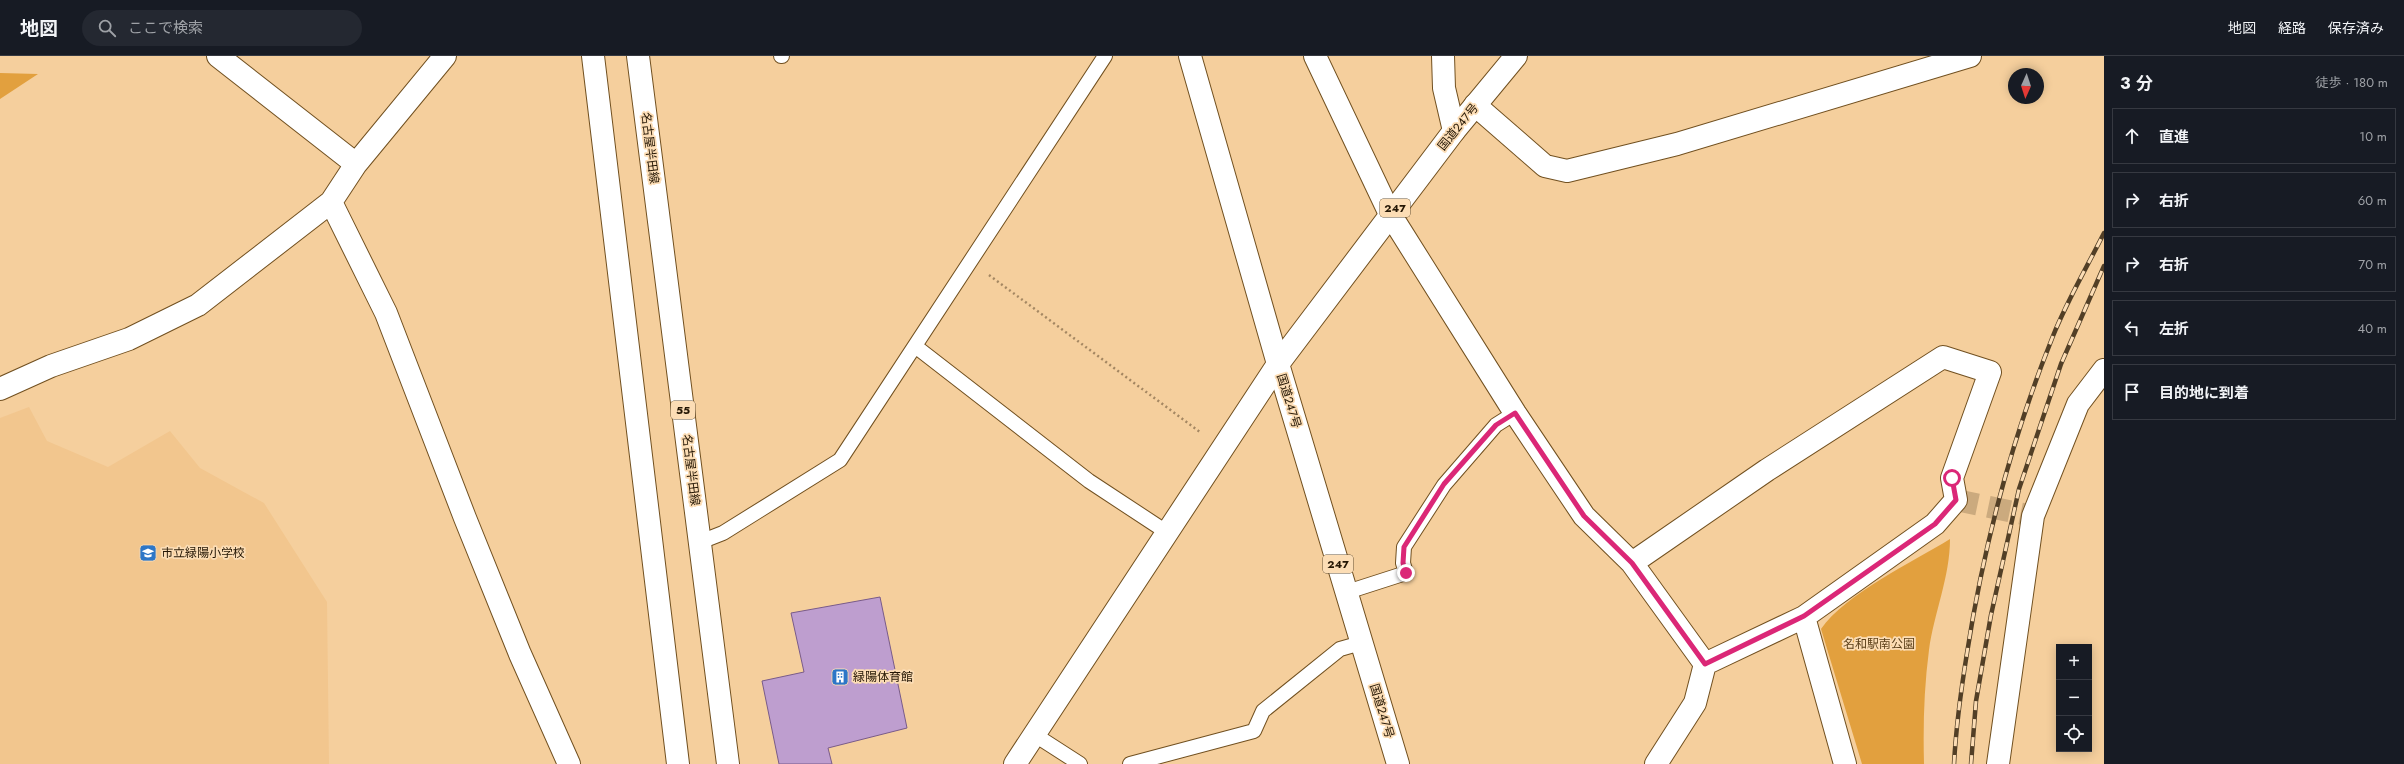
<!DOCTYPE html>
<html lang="ja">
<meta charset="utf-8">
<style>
:root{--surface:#171b24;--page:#242831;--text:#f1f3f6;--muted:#9ea1a6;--line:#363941}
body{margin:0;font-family:Jost,"Noto Sans JP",sans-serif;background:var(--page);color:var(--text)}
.controls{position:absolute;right:12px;bottom:12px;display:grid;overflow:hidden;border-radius:0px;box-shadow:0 2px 10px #0003}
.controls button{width:36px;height:36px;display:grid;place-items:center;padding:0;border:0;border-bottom:1px solid var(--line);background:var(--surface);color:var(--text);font:20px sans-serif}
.compass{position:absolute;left:2008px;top:12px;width:36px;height:36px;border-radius:50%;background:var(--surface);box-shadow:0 2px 10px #0003;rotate:183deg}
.stop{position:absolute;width:12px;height:12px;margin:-9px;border:3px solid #db2777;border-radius:50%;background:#fff}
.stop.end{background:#db2777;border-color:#fff;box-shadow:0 1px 4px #0008}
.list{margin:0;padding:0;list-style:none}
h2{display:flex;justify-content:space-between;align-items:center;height:52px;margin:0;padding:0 16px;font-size:17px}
h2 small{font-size:13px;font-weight:400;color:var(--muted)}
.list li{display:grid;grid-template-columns:26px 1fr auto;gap:12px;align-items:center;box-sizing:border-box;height:56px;margin:0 8px 8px;padding:0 8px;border:1px solid var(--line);border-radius:0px}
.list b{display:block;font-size:15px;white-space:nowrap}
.list em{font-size:13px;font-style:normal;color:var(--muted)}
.icon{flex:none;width:22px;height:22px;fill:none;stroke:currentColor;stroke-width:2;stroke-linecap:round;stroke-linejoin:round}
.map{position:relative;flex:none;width:2104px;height:708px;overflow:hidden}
header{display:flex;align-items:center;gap:24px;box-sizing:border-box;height:56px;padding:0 20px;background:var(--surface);border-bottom:1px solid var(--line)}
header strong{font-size:19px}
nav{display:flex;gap:22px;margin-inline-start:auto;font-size:14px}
.search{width:280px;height:36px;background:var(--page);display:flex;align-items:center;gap:10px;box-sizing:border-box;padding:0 14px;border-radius:22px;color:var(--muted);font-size:15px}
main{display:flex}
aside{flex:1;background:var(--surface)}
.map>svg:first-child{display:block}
</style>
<header>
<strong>地図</strong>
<div class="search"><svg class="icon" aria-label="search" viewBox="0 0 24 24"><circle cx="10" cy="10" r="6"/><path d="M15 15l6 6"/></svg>ここで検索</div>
<nav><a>地図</a><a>経路</a><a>保存済み</a></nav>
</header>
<main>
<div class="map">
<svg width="2104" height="708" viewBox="0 0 2104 708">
<rect width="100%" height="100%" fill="#f5cf9d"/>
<path fill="#f2c68e" d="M29,351l18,34 61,26 62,-36 30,37 64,35 63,99 2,162h-329v-346z"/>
<path fill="#e2a03e" d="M0,17l38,1 -38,25z
M1950,483c0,38 -16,74 -21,111 -5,38 -6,76 -5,114h-62l-41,-135c24,-35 92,-67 129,-90z"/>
<path fill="#be9ecf" stroke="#795b89" d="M880,541l27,131 -79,20 4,16h-53l-17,-83 42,-9 -13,-59z"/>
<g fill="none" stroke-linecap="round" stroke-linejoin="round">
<path stroke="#cbaa7e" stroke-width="22" stroke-dasharray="22 11" stroke-linecap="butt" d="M1956,444l77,16"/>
<g stroke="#715020" stroke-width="16">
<path id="service" d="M781,0h1
M915,290l174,135 79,52
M700,486l23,-9 117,-73 265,-404
M1347,536l59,-19 -3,-10 1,-16 40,-62 52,-60 19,-12
M1035,679l45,29
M1130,708l124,-33 9,-20 77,-62 21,-6"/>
</g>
<g stroke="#715020" stroke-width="24">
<path id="minor" d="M218,0l138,108
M1315,0l75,158 125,199 69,103 48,47 73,101
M1443,0l1,32 10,43
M1475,49l70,61 22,5 110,-27 293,-88
M331,146l55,111 79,205 55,136 49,110
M0,333l51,-23 78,-27 69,-34 133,-103 25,-38 89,-108
M1632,507l135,-93 176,-113 47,15 -38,106 4,22 -21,24 -131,93 -99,47 -10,39 -39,61
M1804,561l41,147
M1998,708l35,-248 45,-112 26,-34"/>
</g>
<g stroke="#715020" stroke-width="24">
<path id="tertiary" d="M1015,708l263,-400 -88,-308"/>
</g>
<g stroke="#715020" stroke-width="24">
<path id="primary" d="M593,0l85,708
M638,0l90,708"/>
</g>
<g stroke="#715020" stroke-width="24">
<path id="trunk" d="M1398,708l-120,-400 176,-233 62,-75"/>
</g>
<path stroke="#a48762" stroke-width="2.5" stroke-dasharray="2 3" stroke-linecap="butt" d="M989,219l211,157"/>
<use href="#service" stroke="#fff" stroke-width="14"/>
<use href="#minor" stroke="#fff" stroke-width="22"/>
<use href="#tertiary" stroke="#fff" stroke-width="22"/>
<use href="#primary" stroke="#fff" stroke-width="22"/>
<use href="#trunk" stroke="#fff" stroke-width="22"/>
<g stroke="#523f26" stroke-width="4.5">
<path id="rail" d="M1954,708c2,-37 7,-74 13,-111 17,-109 45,-215 86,-317 14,-35 34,-69 51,-103
M1971,708l5,-63 15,-86 28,-126 42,-125 43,-98"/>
</g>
<use href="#rail" stroke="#fcddb5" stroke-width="3" stroke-dasharray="9" stroke-linecap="butt"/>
</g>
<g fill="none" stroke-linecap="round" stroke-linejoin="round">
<path stroke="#db2777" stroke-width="5" d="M1406,517l-3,-10 1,-16 40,-63 52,-59 19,-12 69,103 48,47 73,101 99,-48 131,-92 21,-24 -4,-22"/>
</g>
<defs>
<g id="school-square" transform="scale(0.9)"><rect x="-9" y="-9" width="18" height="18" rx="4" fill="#2d76c7" stroke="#fcddb5"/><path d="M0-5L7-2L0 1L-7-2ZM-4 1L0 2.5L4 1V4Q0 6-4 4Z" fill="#fff"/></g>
<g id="building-square" transform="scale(0.9)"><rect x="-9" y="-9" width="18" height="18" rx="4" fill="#2d76c7" stroke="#fcddb5"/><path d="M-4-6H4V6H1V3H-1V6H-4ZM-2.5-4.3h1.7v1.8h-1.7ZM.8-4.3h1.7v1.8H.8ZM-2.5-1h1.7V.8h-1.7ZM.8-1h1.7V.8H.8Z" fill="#fff"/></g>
</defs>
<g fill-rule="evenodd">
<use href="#school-square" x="148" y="497"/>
<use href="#building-square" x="840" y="621"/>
</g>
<g text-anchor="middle" stroke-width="3.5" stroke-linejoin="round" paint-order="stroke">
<g fill="#fcddb5" stroke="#655239" stroke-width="1">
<rect x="1380" y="143" width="30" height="18" rx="3"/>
<rect x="671" y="345" width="24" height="18" rx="3"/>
<rect x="1323" y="499" width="30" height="18" rx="3"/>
</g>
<g font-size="11" font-weight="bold" fill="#241604">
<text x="1395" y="156">247</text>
<text x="683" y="358">55</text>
<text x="1338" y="512">247</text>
</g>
<g font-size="12" fill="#241604" stroke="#fcddb5">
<text transform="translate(1458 71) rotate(-51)" y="4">国道247号</text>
<text transform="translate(650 92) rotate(83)" y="4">名古屋半田線</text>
<text transform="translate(1289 345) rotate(73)" y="4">国道247号</text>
<text transform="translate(691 414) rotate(83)" y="4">名古屋半田線</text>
<text transform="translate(1382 655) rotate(73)" y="4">国道247号</text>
</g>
<g font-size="12" fill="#241604" stroke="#fcddb5" text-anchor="start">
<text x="161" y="501">市立緑陽小学校</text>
<text x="853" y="625">緑陽体育館</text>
</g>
<g font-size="12" fill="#5d411a" stroke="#fcddb5">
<text x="1879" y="592">名和駅南公園</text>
</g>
</g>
</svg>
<div class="controls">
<button>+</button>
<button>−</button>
<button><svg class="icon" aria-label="locate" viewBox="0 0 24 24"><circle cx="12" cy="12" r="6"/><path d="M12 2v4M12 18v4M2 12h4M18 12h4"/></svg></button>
</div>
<svg class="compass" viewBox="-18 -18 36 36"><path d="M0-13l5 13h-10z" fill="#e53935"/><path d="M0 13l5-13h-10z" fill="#9ea1a6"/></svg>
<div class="stop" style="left:1952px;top:422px"></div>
<div class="stop end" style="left:1406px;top:517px"></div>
</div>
<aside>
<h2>3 分<small>徒歩 · 180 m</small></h2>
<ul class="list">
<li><svg class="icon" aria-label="ahead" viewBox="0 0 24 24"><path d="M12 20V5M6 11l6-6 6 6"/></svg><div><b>直進</b></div><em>10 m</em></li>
<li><svg class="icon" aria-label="right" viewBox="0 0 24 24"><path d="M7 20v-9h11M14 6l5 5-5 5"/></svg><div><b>右折</b></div><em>60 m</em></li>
<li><svg class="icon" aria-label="right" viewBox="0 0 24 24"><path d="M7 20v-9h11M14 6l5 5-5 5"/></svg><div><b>右折</b></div><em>70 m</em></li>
<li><svg class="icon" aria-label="left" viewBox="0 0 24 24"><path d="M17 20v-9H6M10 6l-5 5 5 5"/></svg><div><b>左折</b></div><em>40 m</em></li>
<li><svg class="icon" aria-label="arrive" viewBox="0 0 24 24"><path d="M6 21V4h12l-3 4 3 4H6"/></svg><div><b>目的地に到着</b></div></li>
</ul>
</aside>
</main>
